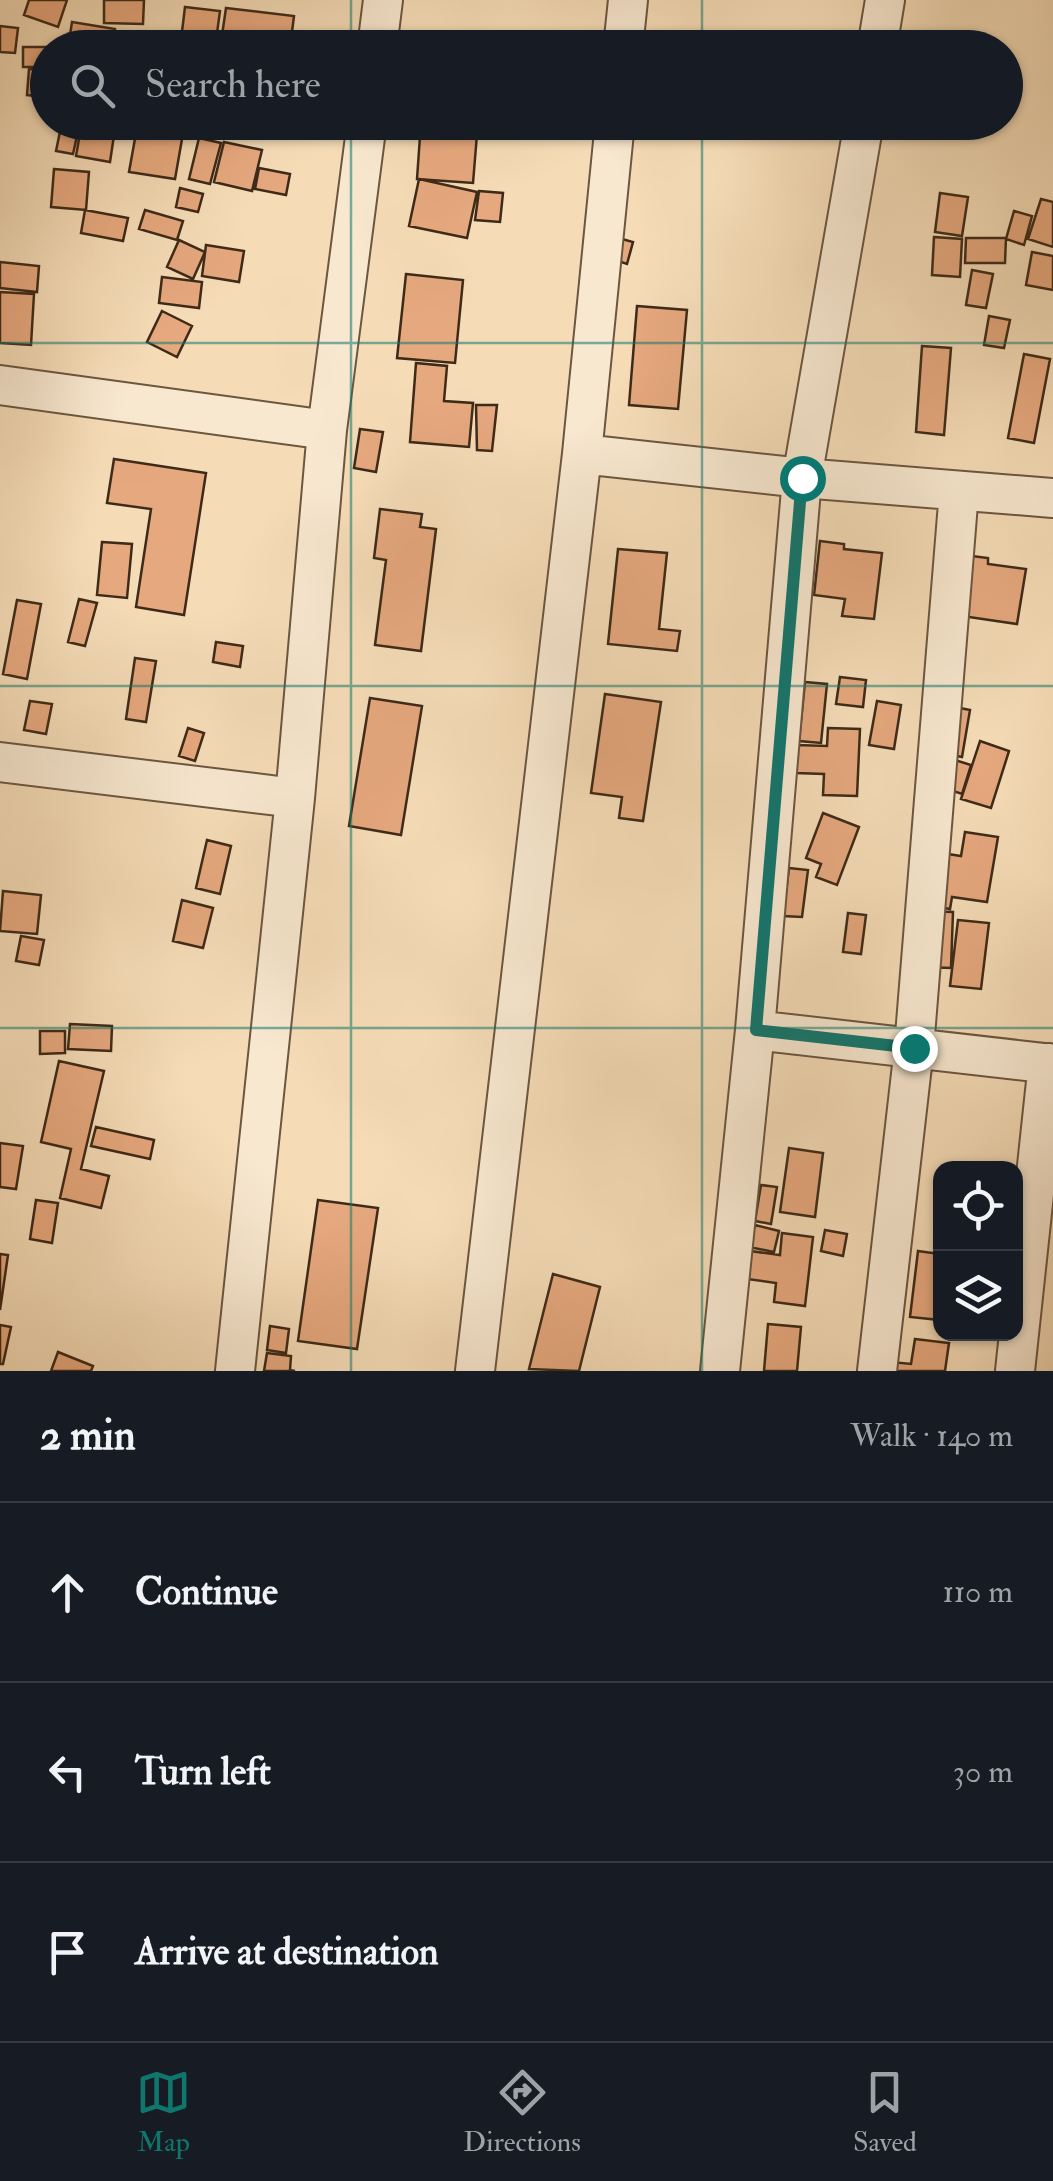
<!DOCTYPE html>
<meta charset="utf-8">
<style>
:root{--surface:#171b24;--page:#242831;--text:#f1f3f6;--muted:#9ea1a6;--line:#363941;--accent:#0f766e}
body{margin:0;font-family:"IM FELL Double Pica",serif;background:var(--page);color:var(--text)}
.controls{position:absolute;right:30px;bottom:30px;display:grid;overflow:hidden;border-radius:20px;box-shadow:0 2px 8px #0004}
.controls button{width:90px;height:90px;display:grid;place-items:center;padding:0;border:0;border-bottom:2px solid var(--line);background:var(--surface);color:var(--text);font:50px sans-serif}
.stop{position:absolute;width:30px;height:30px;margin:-22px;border:8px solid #0f766e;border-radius:50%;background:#fff}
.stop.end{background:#0f766e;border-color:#fff;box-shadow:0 2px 10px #0008}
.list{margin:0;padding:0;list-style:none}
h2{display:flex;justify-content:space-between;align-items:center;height:130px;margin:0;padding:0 40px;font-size:42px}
h2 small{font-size:32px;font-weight:400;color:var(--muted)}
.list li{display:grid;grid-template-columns:65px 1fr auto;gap:30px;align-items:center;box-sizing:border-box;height:180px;padding:0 40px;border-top:2px solid var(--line)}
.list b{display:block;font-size:38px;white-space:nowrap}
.list em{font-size:32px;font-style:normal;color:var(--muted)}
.icon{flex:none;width:55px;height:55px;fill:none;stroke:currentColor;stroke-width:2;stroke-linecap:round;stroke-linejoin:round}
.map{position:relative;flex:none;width:1053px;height:1371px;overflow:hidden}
.search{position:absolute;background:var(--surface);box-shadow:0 2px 8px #0004;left:30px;right:30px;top:30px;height:110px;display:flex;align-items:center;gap:25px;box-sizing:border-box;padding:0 35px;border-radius:55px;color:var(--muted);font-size:38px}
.sheet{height:670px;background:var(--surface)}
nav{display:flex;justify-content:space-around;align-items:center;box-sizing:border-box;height:140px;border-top:2px solid var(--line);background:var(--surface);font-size:28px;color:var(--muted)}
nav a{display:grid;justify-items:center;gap:5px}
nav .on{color:var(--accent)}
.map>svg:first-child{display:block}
</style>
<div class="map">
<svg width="1053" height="1371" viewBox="0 0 1053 1371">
<rect width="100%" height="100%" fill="#f5dcb7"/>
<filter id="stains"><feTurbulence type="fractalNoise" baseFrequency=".002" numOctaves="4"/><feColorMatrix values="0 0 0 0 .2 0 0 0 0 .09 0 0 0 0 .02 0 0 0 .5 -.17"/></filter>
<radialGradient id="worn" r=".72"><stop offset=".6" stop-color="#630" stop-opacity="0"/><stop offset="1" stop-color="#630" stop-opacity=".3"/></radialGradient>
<path fill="#e6a87e" stroke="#3d2a18" stroke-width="2.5" d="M29,0h38l-9,27 -34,-12z
M104,0h40l-1,24 -39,-1z
M185,7l35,4 -5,37h-35z
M226,8l68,8 -4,32 -69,-6z
M72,22l43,7 -3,19h-44z
M0,26l18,2 -3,25 -15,-1z
M122,36l25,6 -1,6h-27z
M23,47h38l-13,1v19h-25z
M29,69l19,2v26l-21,-2z
M62,122h18l-7,32 -17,-3z
M82,122h34l-6,40 -34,-6z
M138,122h47l-10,57 -46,-7z
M232,122h22l-2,14 -22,-4z
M421,122h57l-5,61 -56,-4z
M199,138l22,5 -11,41 -21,-5z
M224,142l38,8 -10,41 -38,-9z
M259,168l31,6 -4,21 -31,-6z
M54,169l35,3 -3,38 -35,-3z
M419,179l58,13 -10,46 -58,-12z
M180,188l23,6 -5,18 -22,-5z
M479,191l24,2 -3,29 -25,-2z
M940,193l28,4 -6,39 -27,-4z
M1041,199l12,3v45l-25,-8z
M85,210l43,8 -5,23 -42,-8z
M145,210l38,11 -6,19 -38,-11z
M1014,211l18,5 -8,29 -18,-6z
M615,237l18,5 -6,22 -18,-6z
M934,237l28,2 -2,38 -28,-2z
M966,238h40l-1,25h-40z
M179,240l26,12 -12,27 -26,-12z
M206,245l38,6 -5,31 -37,-6z
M1032,252l21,4v34l-27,-5z
M0,262l39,4 -2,26 -37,-4z
M972,270l21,4 -7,34 -20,-3z
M406,274l57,6 -8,83 -58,-5z
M162,277l40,5 -3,26 -40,-5z
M0,292l34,2 -3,51 -31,-2z
M637,306l50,4 -9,99 -49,-4z
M162,311l30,15 -15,31 -30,-15z
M989,316l21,4 -6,28 -20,-3z
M922,346l29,2 -7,87 -28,-3z
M1024,354l26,5 -16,84 -26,-5z
M416,363l31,3 -3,35 29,2 -4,44 -59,-5z
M476,405h21l-5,46 -15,-1z
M360,429l23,3 -7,40 -22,-4z
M114,459l92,14 -22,142 -48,-8 15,-98 -44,-6z
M380,509l42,5 -2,13 16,2 -15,122 -46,-6 11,-85 -12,-2z
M820,541l24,3v5l38,4 -8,66 -32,-3 3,-17 -31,-4z
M102,542l30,2 -5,54 -30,-3z
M618,549l49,4 -8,76 21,2 -3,20 -69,-7z
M964,555l24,3v6l38,5 -9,55 -62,-9z
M79,599l18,4 -12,43 -17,-4z
M17,600l24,4 -14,75 -24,-5z
M216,642l27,4 -3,21 -27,-5z
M135,658l21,3 -10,61 -20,-3z
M840,677l26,3 -3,27 -27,-3z
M805,682l22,2 -6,59 -22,-2z
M605,694l56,8 -18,119 -24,-3 3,-21 -31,-4z
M370,698l52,8 -21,129 -52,-9z
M30,701l22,3 -6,30 -22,-4z
M877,701l24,4 -7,44 -25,-4z
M950,706l20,4 -8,47 -21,-4z
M188,728l16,5 -9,28 -16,-5z
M828,728l32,1 -3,67 -34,-1 1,-21 -28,-1 1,-28 30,1z
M980,741l29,10 -18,57 -30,-9z
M945,757l26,8 -9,29 -27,-9z
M823,813l36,14 -22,58 -21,-8 5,-13 -15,-6z
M965,832l33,5 -11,65 -35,-5 -2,12 -24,-4 9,-53 26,4z
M207,840l24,6 -11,48 -24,-6z
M789,868l19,2 -6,47 -19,-1z
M3,891l38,4 -4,39 -37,-3z
M182,900l31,8 -10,40 -30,-7z
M924,911l29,1 -2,56 -29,-1z
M848,913l18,2 -5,39 -18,-2z
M958,920l31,3 -8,66 -31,-3z
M21,936l23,4 -5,25 -23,-4z
M70,1024l42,2 -1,25 -43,-2z
M40,1031h25v22l-25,1z
M59,1061l45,10 -23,98 28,7 -8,32 -41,-10 11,-49 -30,-7z
M96,1127l58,13 -4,19 -59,-13z
M0,1143l23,3 -7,43 -16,-2z
M789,1148l34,5 -8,64 -35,-5z
M761,1185l16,2 -6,37 -16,-3z
M36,1200l22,3 -6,40 -22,-4z
M318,1200l60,8 -21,141 -59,-8z
M755,1225l24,6 -5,21 -25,-5z
M825,1230l22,4 -4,22 -22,-5z
M782,1233l31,4 -8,69 -31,-4 2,-19 -29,-4 3,-28 30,4z
M918,1251l22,3v66l-30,-3z
M0,1254l8,1 -8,55z
M553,1274l47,13 -21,84 -50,-2z
M768,1324l33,3 -4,44h-33z
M0,1325l11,2 -8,37h-3z
M270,1326l19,3 -3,24 -19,-3z
M915,1339l34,4 -4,28h-54l1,-9 19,2z
M58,1352l35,14 -2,5h-40z
M267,1353l24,3 -1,14 5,1h-31z"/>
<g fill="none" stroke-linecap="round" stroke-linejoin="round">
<g stroke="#6b5640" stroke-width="42">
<path id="minor" d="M377,48l6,-48
M623,48l5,-48
M877,48l8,-48
M0,385l327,45
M582,454l220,24 251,20
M0,762l295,36
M755,1030l298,34
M235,1371l60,-573 32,-368 40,-308
M475,1371l107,-917 33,-332
M720,1371l35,-341 47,-552 62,-356
M877,1371l37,-323 45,-557
M1015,1371l33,-308"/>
</g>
<use href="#minor" stroke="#f8e8d0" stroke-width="38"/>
</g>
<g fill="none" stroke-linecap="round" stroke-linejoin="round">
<path stroke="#0f766e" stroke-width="12" d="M802,478l-46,552 158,18"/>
</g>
<path fill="none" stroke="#0f766e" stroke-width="2.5" stroke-opacity="0.55" d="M351,0v48M702,0v48M351,122v1249M702,122v1249M0,343h1053M0,686h1053M0,1028h1053"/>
<rect width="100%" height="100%" filter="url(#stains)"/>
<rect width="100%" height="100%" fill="url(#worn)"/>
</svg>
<div class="controls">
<button><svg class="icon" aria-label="locate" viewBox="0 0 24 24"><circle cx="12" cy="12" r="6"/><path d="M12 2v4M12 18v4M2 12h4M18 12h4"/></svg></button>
<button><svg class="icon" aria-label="layers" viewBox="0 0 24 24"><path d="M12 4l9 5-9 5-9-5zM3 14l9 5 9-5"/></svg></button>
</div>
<div class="stop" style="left:802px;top:478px"></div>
<div class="stop end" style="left:914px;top:1048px"></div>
<div class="search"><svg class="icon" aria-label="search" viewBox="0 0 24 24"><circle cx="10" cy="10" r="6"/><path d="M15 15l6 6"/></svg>Search here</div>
</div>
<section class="sheet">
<h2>2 min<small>Walk · 140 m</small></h2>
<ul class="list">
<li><svg class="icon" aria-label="ahead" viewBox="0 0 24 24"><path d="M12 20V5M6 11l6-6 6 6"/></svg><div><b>Continue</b></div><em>110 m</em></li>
<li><svg class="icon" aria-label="left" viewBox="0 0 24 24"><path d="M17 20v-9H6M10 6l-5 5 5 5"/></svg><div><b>Turn left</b></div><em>30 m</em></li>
<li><svg class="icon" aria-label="arrive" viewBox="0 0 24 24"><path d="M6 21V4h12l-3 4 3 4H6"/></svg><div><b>Arrive at destination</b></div></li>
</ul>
</section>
<nav>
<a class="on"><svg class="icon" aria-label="map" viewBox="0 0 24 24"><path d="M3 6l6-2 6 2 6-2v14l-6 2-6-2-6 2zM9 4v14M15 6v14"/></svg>Map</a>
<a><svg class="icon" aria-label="directions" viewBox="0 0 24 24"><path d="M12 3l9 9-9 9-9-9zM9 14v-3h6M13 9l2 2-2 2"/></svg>Directions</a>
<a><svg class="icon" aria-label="saved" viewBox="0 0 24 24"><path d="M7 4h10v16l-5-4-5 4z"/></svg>Saved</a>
</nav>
